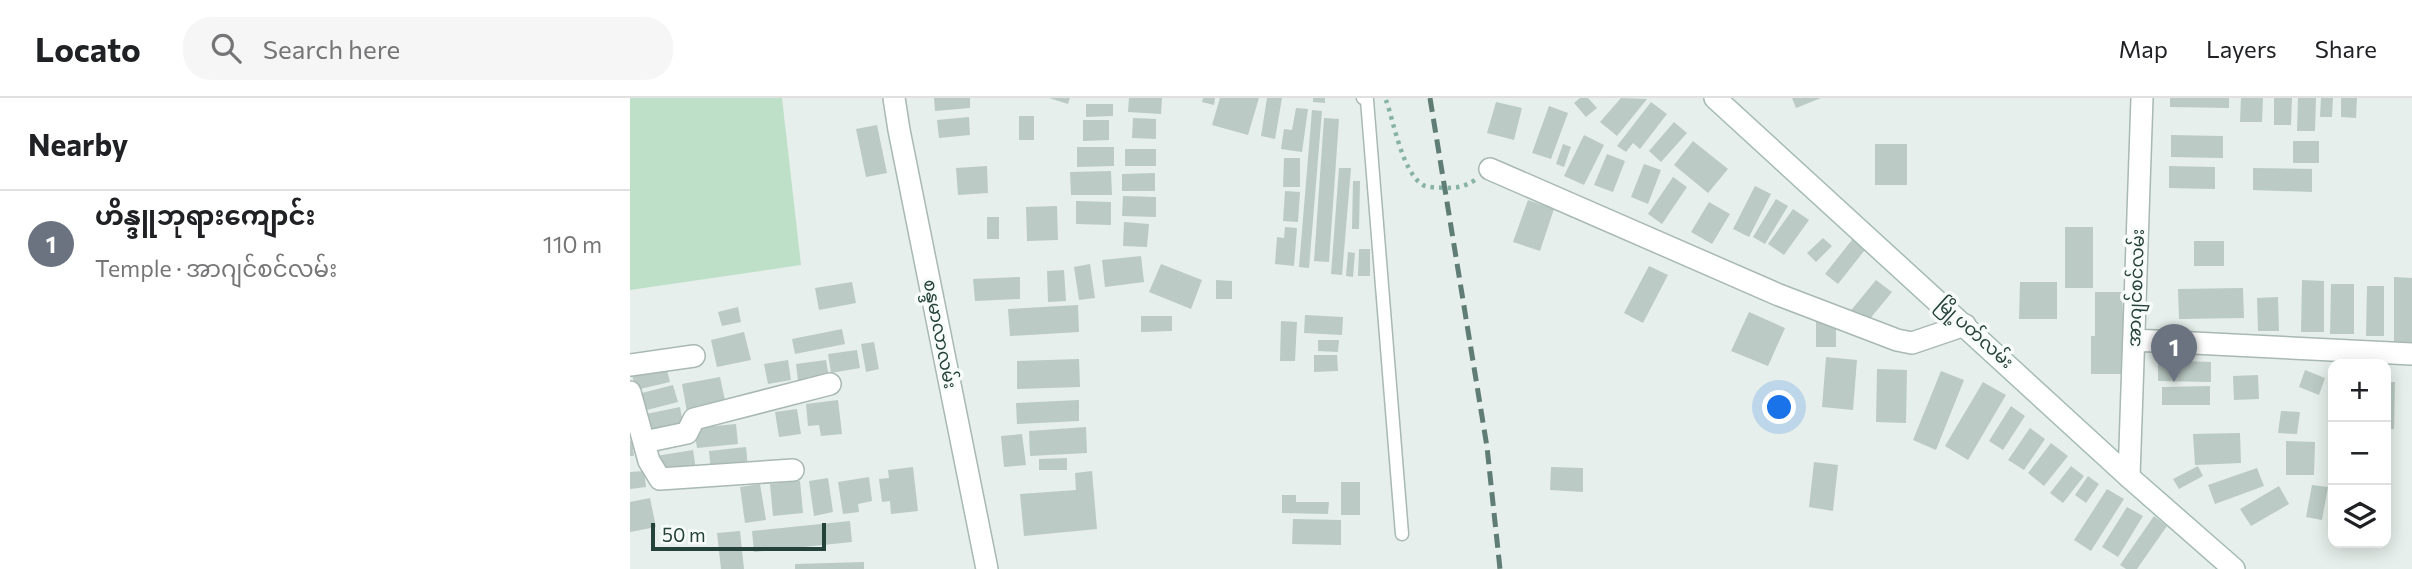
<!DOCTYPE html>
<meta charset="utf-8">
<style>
:root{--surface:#fff;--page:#f6f6f6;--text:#202124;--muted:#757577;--line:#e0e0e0;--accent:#7f4e3f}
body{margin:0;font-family:Commissioner,"Noto Sans Myanmar",sans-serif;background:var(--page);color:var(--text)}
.controls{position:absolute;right:21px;bottom:21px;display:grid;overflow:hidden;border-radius:14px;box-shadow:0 4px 18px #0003}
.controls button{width:63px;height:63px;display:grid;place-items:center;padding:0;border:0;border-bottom:2px solid var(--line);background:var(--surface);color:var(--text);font:35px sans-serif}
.scale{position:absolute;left:21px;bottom:18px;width:175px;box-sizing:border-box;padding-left:7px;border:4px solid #24423a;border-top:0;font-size:19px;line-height:24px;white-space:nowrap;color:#24423a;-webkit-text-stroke:5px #f7fbf9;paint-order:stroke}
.you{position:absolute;left:1150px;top:310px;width:24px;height:24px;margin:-18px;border:5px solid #fff;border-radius:50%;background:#1a73e8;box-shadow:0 0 0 10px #1a73e833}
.badge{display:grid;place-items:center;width:46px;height:46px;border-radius:50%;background:var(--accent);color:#fff;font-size:23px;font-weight:700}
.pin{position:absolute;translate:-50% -58px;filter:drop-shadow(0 2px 4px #0008)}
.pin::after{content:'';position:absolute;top:37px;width:24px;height:21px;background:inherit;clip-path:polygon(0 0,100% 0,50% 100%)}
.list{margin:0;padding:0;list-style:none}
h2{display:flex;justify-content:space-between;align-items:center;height:91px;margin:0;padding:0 28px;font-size:30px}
h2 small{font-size:23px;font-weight:400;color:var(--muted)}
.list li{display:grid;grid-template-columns:46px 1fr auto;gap:21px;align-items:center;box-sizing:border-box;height:98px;padding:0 28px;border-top:2px solid var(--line)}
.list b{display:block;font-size:26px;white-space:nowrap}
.list p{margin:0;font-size:23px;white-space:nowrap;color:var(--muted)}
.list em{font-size:23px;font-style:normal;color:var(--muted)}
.icon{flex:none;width:38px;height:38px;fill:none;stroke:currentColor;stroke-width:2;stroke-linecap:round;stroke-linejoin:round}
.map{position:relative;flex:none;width:1782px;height:471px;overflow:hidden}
header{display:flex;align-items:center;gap:42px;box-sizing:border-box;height:98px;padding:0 35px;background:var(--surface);border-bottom:2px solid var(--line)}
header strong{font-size:33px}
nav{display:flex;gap:38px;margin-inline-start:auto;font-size:24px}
.search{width:490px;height:63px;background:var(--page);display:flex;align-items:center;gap:18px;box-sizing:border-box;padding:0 24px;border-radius:28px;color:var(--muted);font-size:26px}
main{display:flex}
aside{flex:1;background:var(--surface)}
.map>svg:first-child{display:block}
</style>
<header>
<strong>Locato</strong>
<div class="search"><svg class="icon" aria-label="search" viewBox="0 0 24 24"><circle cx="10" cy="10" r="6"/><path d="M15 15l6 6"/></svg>Search here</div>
<nav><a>Map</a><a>Layers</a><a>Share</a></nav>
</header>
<main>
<aside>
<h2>Nearby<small></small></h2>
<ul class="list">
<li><span class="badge" style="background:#6b7280">1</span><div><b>ဟိန္ဒူဘုရားကျောင်း</b><p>Temple · အာဂျင်စင်လမ်း</p></div><em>110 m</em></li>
</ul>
</aside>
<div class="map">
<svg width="1782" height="471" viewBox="0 0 1782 471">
<rect width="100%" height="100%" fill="#e6efeb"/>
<path fill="#bfe0c8" d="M0,0h152l19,167 -171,25z"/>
<path fill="#bbcac4" d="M304,0h36v10l-35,3z
M419,0h21l-2,6z
M499,0h33l-1,16 -33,-2z
M573,0h12l-1,7 -12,-3z
M590,0h39l-11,37 -36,-10z
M637,0h15l-7,41 -14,-3z
M683,0h12v5l-12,-1z
M950,0h8l9,10 -11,9 -12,-14z
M991,0l26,1 -30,37 -17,-14z
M1162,0h29l-25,10z
M1540,0h59v10l-59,-1z
M1611,0h22l-1,24h-22z
M1644,0h18l-1,27h-17z
M1668,0h18l-1,33h-18z
M1691,0h12l-1,19h-12z
M1711,0h16l-1,20 -15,-1z
M866,4l26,6 -8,32 -27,-7z
M1021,4l16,12 -27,35 -7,-6 -7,9 -9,-6z
M456,6h27v12l-27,1z
M919,8l19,7 -17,46 -19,-6z
M666,10l12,1 -6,43 -21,-3 3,-20 8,1z
M682,12l10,1 -13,157 -10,-1z
M389,18h15v24h-15z
M339,19l1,18 -31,3 -2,-18z
M503,20l23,1v20l-24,-1z
M694,20l15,1 -10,143 -15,-1z
M453,22h26v20l-26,1z
M1044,24l13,11 -26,29 -12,-11z
M247,27l10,48 -21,4 -10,-48z
M954,37l20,10 -20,40 -20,-9z
M1541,37l52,1v22l-52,-1z
M1063,43l35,28 -20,24 -34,-28z
M1663,43h26v22h-26z
M933,46l8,3 -7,20 -8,-3z
M1245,46h32v41h-32z
M447,49h37v19l-37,1z
M495,51h31v17h-31z
M977,56l18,7 -12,31 -19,-7z
M654,60h16v29h-17z
M1014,66l17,6 -13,34 -17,-7z
M357,68l1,27 -30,2 -2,-27z
M1539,68l46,1v22l-46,-1z
M709,70h12l-9,107 -11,-1z
M1623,70l59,1v23l-59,-2z
M481,73l1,24h-41l-1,-23z
M525,75v18h-33v-17z
M1043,79l14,10 -25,37 -14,-10z
M723,83h7l-1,48h-7z
M1125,88l16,8 -22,43 -16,-8z
M655,93l15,1 -2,30 -15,-1z
M493,98l33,1v20l-34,-1z
M1146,101l12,7 -23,38 -12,-7z
M898,102l26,9 -14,42 -27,-9z
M446,103l35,1v23l-35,-1z
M1079,104l21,12 -18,30 -21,-12z
M427,108l1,34 -31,1 -1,-34z
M1163,111l16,11 -25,35 -16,-11z
M357,119h12v22h-12z
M494,124l25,2 -2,23 -24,-1z
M655,129l12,1 -3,38 -19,-2 2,-27 7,1z
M1435,129h28v61h-28z
M1225,138l13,10 -30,38 -13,-10z
M1193,140l9,8 -16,16 -9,-9z
M1564,143h30v25h-30z
M729,151h11v27h-12z
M718,154l7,1 -2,24 -7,-1z
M511,158l3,26 -39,5 -3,-27z
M460,166l5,34 -16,2 -5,-33z
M531,166l41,16 -11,29 -42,-17z
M1019,168l19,9 -25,48 -19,-10z
M434,172l2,31 -18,1 -1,-31z
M390,179v22l-45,2 -2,-22z
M1764,179l18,1v64h-18z
M586,182l16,1v18h-16z
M1246,182l16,12 -28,34 -16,-12z
M1672,182l22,1v51h-23z
M222,184l4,21 -37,7 -4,-22z
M1390,184h37v37h-38z
M1701,186h23v50h-24z
M1737,188h17v50h-18z
M1613,190l1,30 -65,1 -1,-30z
M1465,194h27l3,82h-34v-38h4z
M1648,199l1,34h-21l-1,-33z
M448,207l1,27 -69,4 -2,-27z
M108,209l3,15 -19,4 -4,-14z
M1119,214l36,16 -17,38 -37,-15z
M675,217l38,2 -1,18 -38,-2z
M511,218h31v15l-31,1z
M651,223l16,1 -2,39h-15z
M1186,223l20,1v25h-20z
M212,231l3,15 -50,10 -3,-15z
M114,234l7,28 -34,7 -6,-27z
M688,242h21l-1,12 -20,-1z
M244,244l5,27 -13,3 -5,-28z
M227,252l3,18 -29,5 -3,-19z
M684,257h23l1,16 -24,1z
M1196,259l31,3 -4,50 -31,-3z
M449,261l1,28 -63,2v-28z
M158,262l3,20 -23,4 -4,-20z
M196,262l3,17 -31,4 -2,-17z
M1528,262l53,2v20l-53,-1z
M36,268l4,16 -34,8 -4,-15z
M1247,271l30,1 -1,53 -30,-1z
M1675,272l20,8 -6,17 -20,-8z
M1311,273l23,9 -28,70 -23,-10z
M1628,277l1,24 -25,1 -1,-24z
M90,279l6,28 -39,7 -5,-28z
M1353,284l23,13 -38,65 -23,-14z
M1756,284h9l-1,47h-8z
M43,287l5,17 -35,9 -5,-17z
M1580,288v19h-48v-18z
M208,302l4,34 -21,2 -2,-11 -11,1 -2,-22z
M449,302v21l-62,3 -1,-21z
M1381,308l14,10 -22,34 -14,-9z
M50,309l3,17 -34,7 -3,-17z
M167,311l4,25 -22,3 -4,-25z
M1651,313l19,1 -3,22 -19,-1z
M106,326l2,20 -41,4 -3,-20z
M456,329l1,26 -57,3 -1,-25z
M1400,330l15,11 -21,31 -16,-10z
M1610,335l1,30 -46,2 -2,-31z
M392,336l4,31 -22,2 -3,-31z
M2,342l2,16h-4v-15z
M1656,343l29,1 -1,33h-28z
M1421,345l17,13 -24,30 -16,-13z
M116,349l2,21 -37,4 -2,-21z
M63,352l3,20 -37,5 -3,-19z
M437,360v12h-28v-11z
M1184,364l24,3 -5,46 -24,-4z
M1441,368l13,10 -21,27 -13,-10z
M1568,368l5,10 -24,13 -6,-10z
M283,369l5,44 -27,3 -1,-13 -8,1 -3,-23 10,-1 -1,-8z
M921,369l32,1v24l-33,-2z
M1627,370l7,18 -49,18 -7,-19z
M14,373l2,16 -16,2v-17z
M462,373l5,58 -73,7 -4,-42 56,-4 -1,-17z
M1458,378l11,8 -13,19 -11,-8z
M239,379l3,24 -14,3 1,8 -16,2 -5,-32z
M198,380l5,34 -19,4 -5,-35z
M170,383l3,32 -30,3 -3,-32z
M711,384h19v33h-19z
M130,386l6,36 -21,3 -5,-36z
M1682,387l16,2 -6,33 -16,-3z
M1649,388l10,18 -38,22 -11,-17z
M1477,391l17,10 -33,52 -17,-11z
M652,397h14v7h33l-1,12 -46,-1z
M20,400l6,29 -26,5v-30z
M1497,409l16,9 -25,41 -16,-10z
M1524,418l13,10 -30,43h-11l-6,-4z
M663,421l48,1v25l-49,-1z
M220,423l2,21 -98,10 -2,-21z
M110,433l4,38h-23l-4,-36z
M234,464v7h-69v-5z"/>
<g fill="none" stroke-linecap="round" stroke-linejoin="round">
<g stroke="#a8b8b2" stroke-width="15">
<path id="service" d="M733,0l4,2 35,434"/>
</g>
<g stroke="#a8b8b2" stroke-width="24">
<path id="minor" d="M264,0l5,32 88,439
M860,71l289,126 118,45 15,3 53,-18
M1504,242l278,14
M0,267l64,-9
M0,294l19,69 11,18 133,-9
M14,344l43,-9 7,-14 136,-35
M1499,379l13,-379"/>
</g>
<g stroke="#a4bbb3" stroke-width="24">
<path id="secondary" d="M1085,0l414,379 105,92"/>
</g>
<path stroke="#86b3a5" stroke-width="4.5" stroke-dasharray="3.5 5" stroke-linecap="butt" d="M756,2c8,22 16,72 37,85 5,3 15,2 21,3 13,0 20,-1 31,-8"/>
<use href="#service" stroke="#fff" stroke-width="12"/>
<use href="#minor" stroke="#fff" stroke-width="21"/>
<use href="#secondary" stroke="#fff" stroke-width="21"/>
<path stroke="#5f7d75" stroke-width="5" stroke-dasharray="14 7" stroke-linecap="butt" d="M800,0l57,349 13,122"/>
</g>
<g text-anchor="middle" stroke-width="7" stroke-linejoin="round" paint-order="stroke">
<g font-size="18" fill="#24423a" stroke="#f7fbf9">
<text transform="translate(1506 190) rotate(-88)" y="6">အာဂျင်စင်လမ်း</text>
<text transform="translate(1345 235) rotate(42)" y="6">မြို့ပတ်လမ်း</text>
<text transform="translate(310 236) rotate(79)" y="6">စန္ဒမာလာလမ်း</text>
</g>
</g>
</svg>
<div class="controls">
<button>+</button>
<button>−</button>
<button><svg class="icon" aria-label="layers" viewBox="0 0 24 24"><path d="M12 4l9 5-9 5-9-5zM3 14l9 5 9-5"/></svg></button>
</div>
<div class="scale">50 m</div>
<div class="you"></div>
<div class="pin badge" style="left:1544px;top:284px;background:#6b7280">1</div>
</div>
</main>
